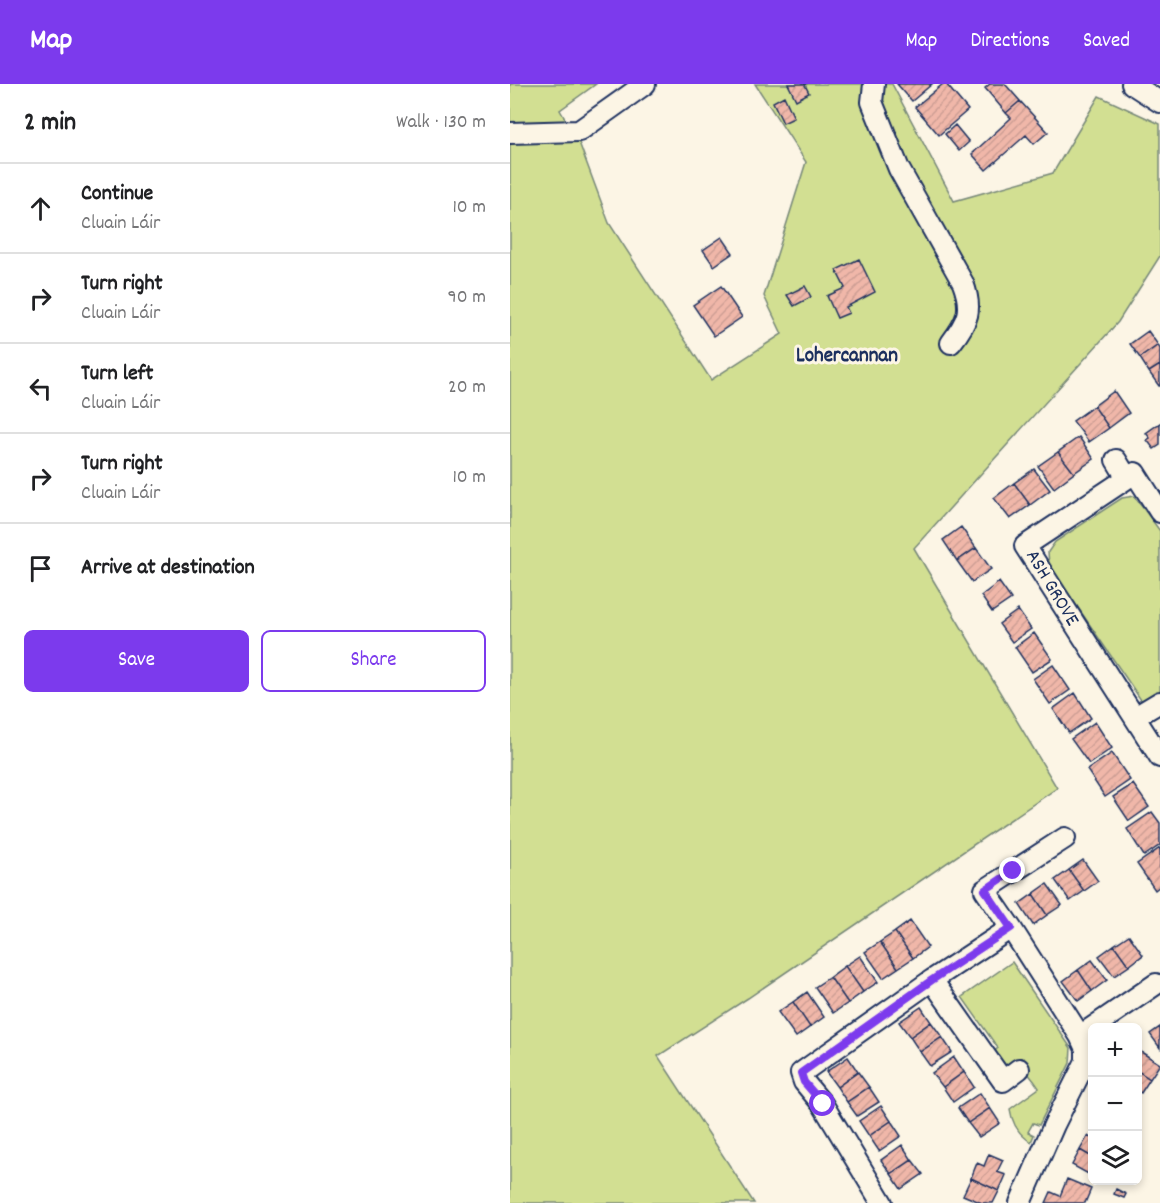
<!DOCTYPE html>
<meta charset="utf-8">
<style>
:root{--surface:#fff;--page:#f2f2f2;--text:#202124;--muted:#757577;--line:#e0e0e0;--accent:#7c3aed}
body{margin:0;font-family:Dekko,sans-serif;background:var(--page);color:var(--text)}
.controls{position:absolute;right:18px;bottom:18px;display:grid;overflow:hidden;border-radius:9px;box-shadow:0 3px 9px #0003}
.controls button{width:54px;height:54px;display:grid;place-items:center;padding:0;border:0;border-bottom:2px solid var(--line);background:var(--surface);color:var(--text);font:30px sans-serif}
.stop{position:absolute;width:18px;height:18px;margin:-14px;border:4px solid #7c3aed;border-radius:50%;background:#fff}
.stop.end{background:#7c3aed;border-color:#fff;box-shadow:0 2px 6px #0008}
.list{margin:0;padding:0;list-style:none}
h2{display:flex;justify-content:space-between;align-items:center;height:78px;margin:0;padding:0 24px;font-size:26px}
h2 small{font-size:20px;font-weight:400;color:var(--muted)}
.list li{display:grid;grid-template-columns:39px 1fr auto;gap:18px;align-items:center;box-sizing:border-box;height:90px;padding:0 24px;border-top:2px solid var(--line)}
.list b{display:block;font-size:22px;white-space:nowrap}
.list p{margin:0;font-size:20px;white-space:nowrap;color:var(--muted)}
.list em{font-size:20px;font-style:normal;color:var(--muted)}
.actions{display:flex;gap:12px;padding:18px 24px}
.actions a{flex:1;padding:14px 0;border:2px solid var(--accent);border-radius:9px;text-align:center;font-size:21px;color:var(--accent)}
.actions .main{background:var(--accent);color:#fff}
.icon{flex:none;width:33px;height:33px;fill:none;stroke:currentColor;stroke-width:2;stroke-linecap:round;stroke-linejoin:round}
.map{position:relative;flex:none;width:650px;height:1119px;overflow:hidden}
header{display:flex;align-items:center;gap:36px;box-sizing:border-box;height:84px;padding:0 30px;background:var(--accent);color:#fff}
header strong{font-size:28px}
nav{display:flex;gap:33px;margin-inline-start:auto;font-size:21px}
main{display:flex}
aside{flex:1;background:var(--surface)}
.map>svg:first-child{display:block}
</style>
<header>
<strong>Map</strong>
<nav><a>Map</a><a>Directions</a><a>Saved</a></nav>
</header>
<main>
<aside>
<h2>2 min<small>Walk · 130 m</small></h2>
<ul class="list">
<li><svg class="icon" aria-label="ahead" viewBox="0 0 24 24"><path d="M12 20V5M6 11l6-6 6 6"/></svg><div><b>Continue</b><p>Cluain Láir</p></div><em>10 m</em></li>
<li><svg class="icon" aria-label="right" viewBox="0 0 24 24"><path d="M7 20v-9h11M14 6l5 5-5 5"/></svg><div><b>Turn right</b><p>Cluain Láir</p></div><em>90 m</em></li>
<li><svg class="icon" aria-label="left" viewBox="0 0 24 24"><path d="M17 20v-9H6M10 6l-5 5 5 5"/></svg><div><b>Turn left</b><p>Cluain Láir</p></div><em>20 m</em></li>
<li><svg class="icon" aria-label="right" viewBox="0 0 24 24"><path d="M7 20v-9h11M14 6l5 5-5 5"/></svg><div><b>Turn right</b><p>Cluain Láir</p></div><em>10 m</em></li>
<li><svg class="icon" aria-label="arrive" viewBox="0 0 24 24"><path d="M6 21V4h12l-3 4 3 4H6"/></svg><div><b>Arrive at destination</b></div></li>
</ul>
<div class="actions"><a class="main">Save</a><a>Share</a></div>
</aside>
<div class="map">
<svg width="650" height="1119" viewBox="0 0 650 1119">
<defs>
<pattern id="building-hatch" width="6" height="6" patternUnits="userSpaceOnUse" patternTransform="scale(1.5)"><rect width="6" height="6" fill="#f0b7a9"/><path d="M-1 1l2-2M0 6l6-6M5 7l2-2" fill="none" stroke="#cd9e94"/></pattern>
</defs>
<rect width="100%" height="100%" fill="#fcf5e5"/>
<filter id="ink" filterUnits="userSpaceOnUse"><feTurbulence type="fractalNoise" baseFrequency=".0167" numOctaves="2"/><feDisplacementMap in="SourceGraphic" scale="12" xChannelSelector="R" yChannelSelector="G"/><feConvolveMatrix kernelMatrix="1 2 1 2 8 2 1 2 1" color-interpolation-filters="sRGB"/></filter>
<g filter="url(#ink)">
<path fill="#d2df92" stroke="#768778" stroke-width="1.5" d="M0,0h86l-36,26 20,35 29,78 102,157 71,-46 -18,-38 42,-134 -51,-78h137l62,117 99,-28 46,-77 61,28v132l-42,66 -204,226 143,240 -309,210 -90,58 96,147h-244z
M624,412l26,35v162l-17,10 -94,-138 -1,-13 7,-10 67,-44z
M502,878l59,86 -1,15 -31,62 -6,-2 -5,9 6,3 -3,7c-13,-8 -19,-19 -21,-33l29,-21c-13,-19 -15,-22 -38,-23l-10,-11 7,-6 -36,-51z"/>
<path fill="url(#building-hatch)" stroke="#1b2f5e" stroke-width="1.5" d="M278,0h19l-2,1 4,8 -13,7z
M387,0h35l-20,17z
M433,0h3l22,26 -29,25 -24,-28z
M480,0h15l15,17 -14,12 -21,-25z
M274,12l10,22 -11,5 -10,-21z
M510,17l28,31 -14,12 -8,-9 -40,35 -14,-16 39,-36 -5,-5z
M445,41l14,17 -10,9 -14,-17z
M212,153l11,16 -19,13 -11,-16z
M349,175l16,33 -29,15 3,6 -12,5 -10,-22 18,-8 -9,-18z
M211,202l21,31 -28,19 -21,-31z
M295,202l6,11 -17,9 -7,-11z
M638,247l10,14 -18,13 -10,-14z
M648,261l2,4v16l-11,7 -9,-14z
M650,281v21h-1l-10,-14z
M604,307l15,22 -20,15 -15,-22z
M584,322l15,22 -20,14 -16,-21z
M650,339v22l-6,4 -7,-9 3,-2 -4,-5z
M569,353l15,22 -20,14 -16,-21z
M548,368l16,21 -20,15 -16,-22z
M524,385l16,21 -20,15 -16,-22z
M504,399l16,22 -20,14 -16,-21z
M451,443l15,21 -19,13 -14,-21z
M466,464l15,21 -19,13 -15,-21z
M489,498l12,17 -19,13 -11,-16z
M508,526l13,19 -19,13 -13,-18z
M524,549l18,26 -20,13 -17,-25z
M543,581l17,25 -20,14 -17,-25z
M565,609l16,25 -22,15 -16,-24z
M585,638l17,26 -23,16 -18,-25z
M602,669l18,27 -25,17 -18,-27z
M623,700l16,23 -20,14 -16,-24z
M642,728l8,11v22l-16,11 -17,-27z
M650,764v38l-5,4 -18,-26z
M573,776l15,21 -14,10 -15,-21z
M559,786l15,21 -14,10 -15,-21z
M537,800l15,21 -15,10 -14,-21z
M523,810l14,21 -14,10 -14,-21z
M400,837l18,26 -15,11 -18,-26z
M385,848l18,26 -15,10 -18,-26z
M619,851l14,20 -14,11 -15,-21z
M370,858l18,26 -15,10 -18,-26z
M604,861l15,21 -15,10 -15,-20z
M350,872l18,26 -15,10 -18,-26z
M582,876l15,20 -15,11 -14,-21z
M335,882l18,26 -15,11 -18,-26z
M568,886l14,21 -14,10 -15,-20z
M320,893l18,26 -15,10 -18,-26z
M297,908l17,25 -14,10 -17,-25z
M283,918l17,25 -14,10 -18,-25z
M411,923l10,15 -21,15 -11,-15z
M421,938l11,15 -22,15 -10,-15z
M650,943v21l-10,-14z
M432,953l10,15 -22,14 -10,-14z
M628,966l22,14 -10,15 -12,-8z
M338,973l10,15 -21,15 -11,-15z
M444,973l10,15 -21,15 -11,-14z
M628,987l12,8 -9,14 -3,-2z
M348,988l11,15 -22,15 -10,-15z
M454,988l10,15 -21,15 -10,-15z
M359,1003l10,15 -22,14 -10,-14z
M470,1009l10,15 -22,15 -10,-15z
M371,1022l10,15 -22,15 -10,-15z
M480,1024l10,15 -21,14 -11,-14z
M381,1037l10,15 -22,15 -10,-15z
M578,1052l4,3v18l-12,-7z
M392,1061l10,15 -21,14 -10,-14z
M570,1066l12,7v19l-20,-11z
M479,1070l14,6 -6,12 9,3 -7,16 -28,-13 6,-15 7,3z
M402,1076l11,14 -22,15 -10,-15z
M461,1094l28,13 -6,12h-11l-19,-8z
M557,1095l24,10 -6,14h-39l5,-11 9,4z
M606,1105l10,5 -2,4 -10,-4z"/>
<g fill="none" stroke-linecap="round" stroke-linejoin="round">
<g stroke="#1b2f5e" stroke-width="24">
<path id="minor" d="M364,0l-2,18 27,67 64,114c10,27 5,38 -12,60
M622,0l28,18
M0,49l69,-2 66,-47
M606,376l11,18
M650,428l-25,-39 -110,73 135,211
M625,633l25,-15
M422,896l71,101 16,-12
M570,952l76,-52
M372,1119l-59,-98 -19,-23 -3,-9 131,-93 79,-52
M510,1119l34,-78 32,-64v-12l-6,-13 -69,-108 -26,-38 80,-52"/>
</g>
<use href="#minor" stroke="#fcf5e5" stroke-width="20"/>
</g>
</g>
<g fill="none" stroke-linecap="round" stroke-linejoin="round" filter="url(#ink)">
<path stroke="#7c3aed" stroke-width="8" d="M313,1020l-19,-22 -3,-9 131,-93 79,-52 -26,-38 28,-19"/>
</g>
<g text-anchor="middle" stroke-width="6" stroke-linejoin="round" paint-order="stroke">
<g font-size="20" fill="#1b2f5e" stroke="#fcf5e5">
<text transform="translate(544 503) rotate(59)" y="7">ASH GROVE</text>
</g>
<g font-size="21" font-weight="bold" fill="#1b2f5e" stroke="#fcf5e5">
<text x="337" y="277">Lohercannan</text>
</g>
</g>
</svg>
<div class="controls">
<button>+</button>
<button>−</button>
<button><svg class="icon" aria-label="layers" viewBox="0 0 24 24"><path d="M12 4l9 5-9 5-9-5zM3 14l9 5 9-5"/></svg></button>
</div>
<div class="stop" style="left:313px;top:1020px"></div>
<div class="stop end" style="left:503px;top:787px"></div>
</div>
</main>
